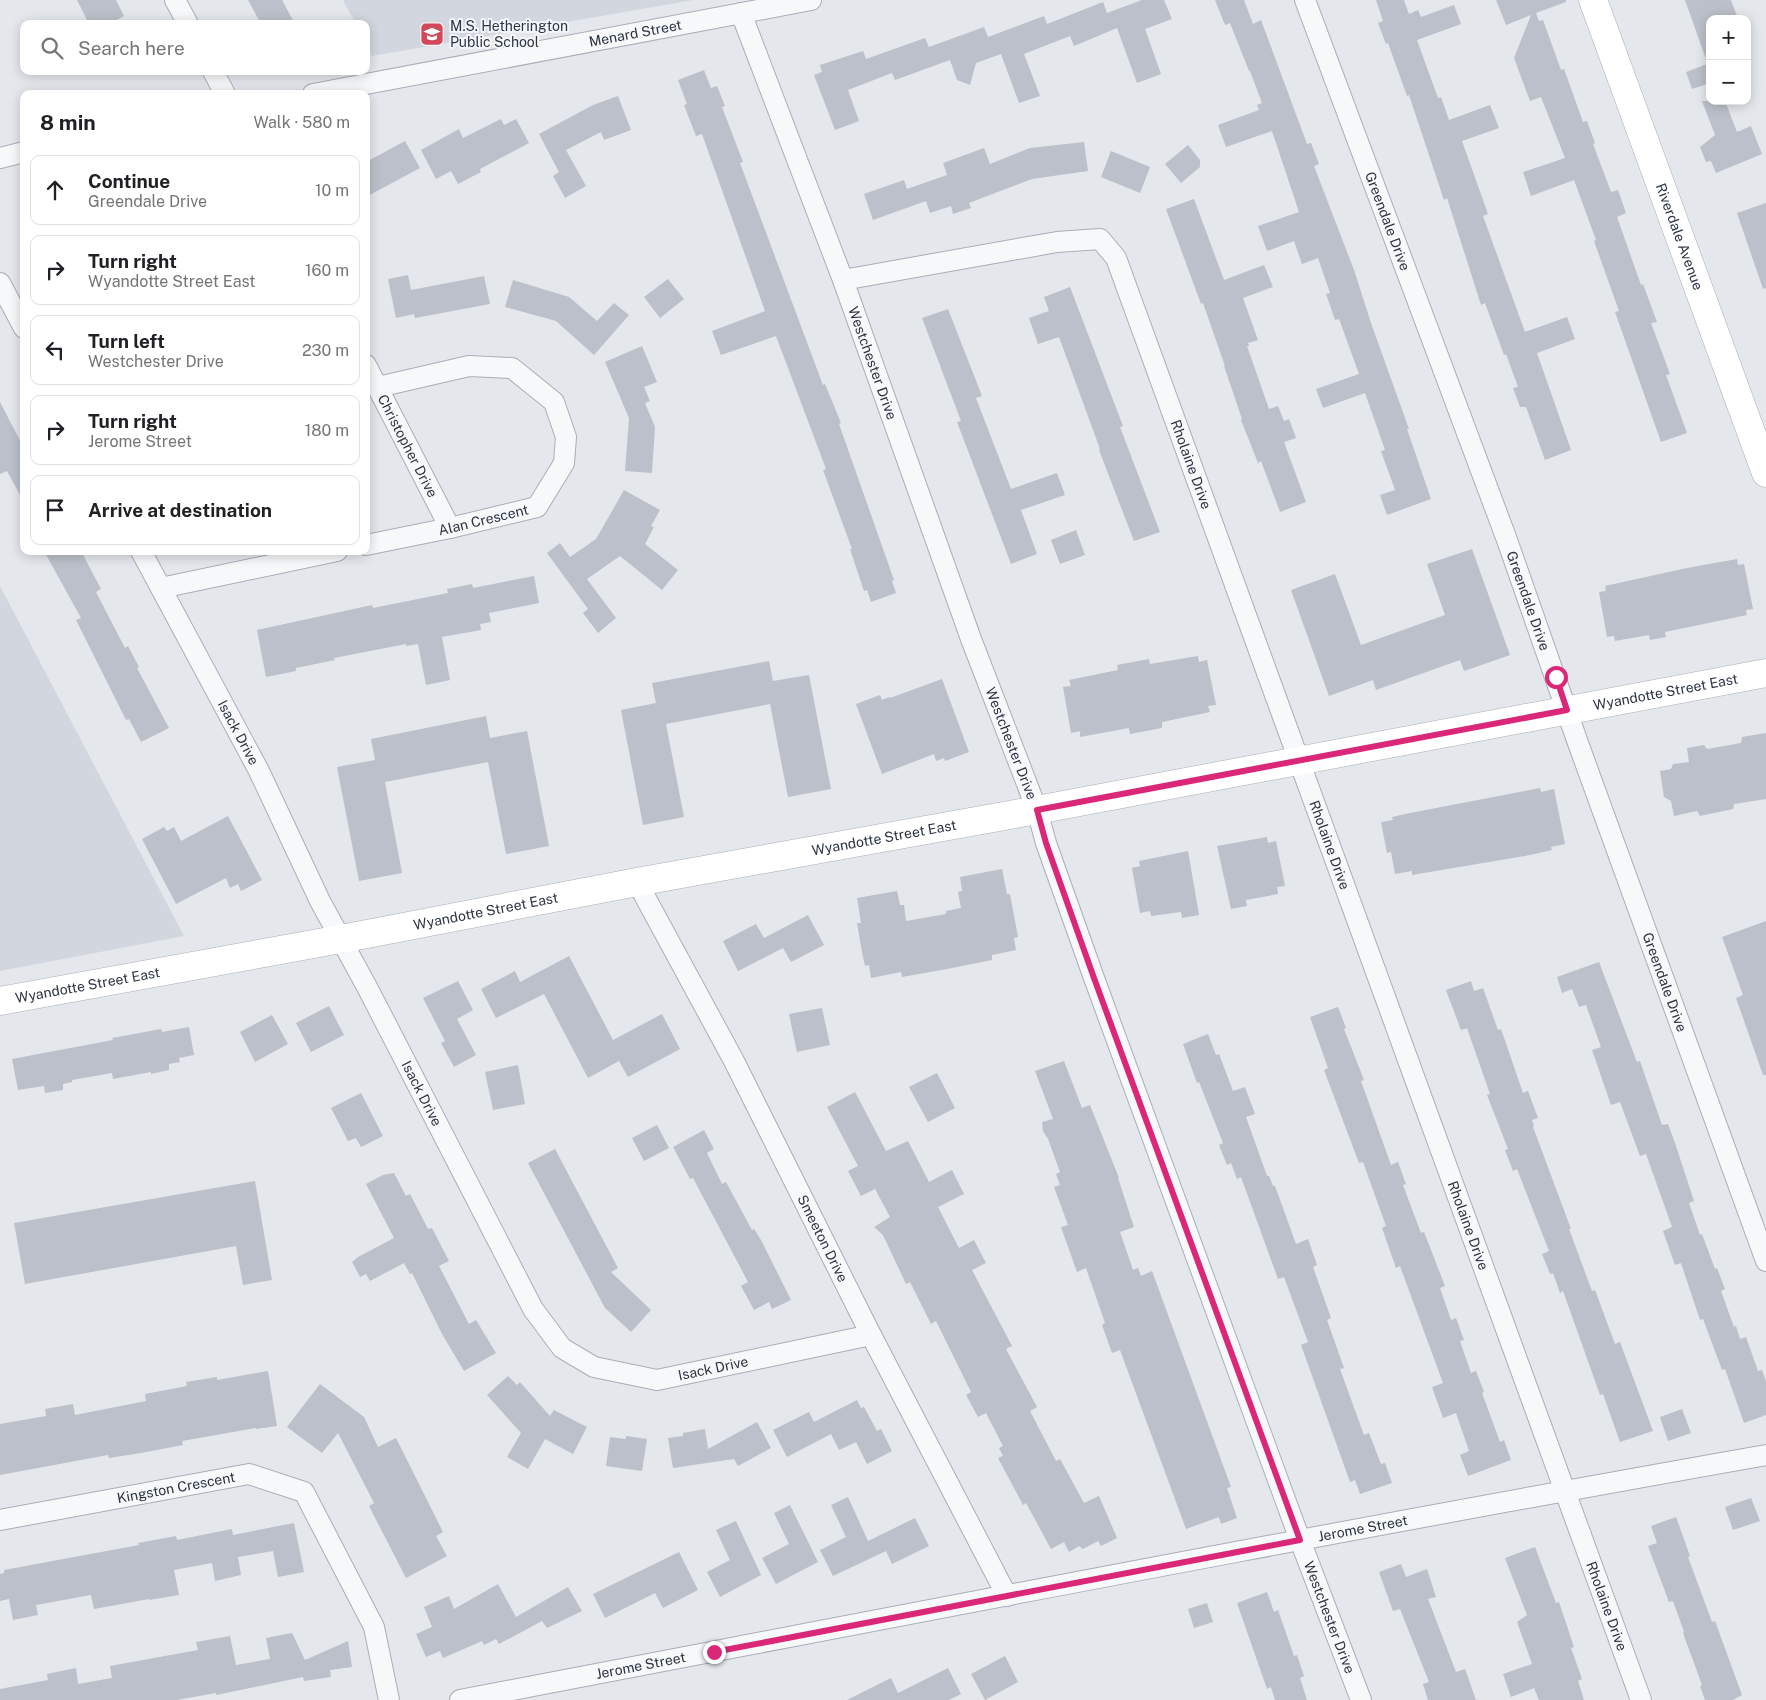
<!DOCTYPE html>
<meta charset="utf-8">
<style>
:root{--surface:#fff;--page:#f6f6f6;--text:#202124;--muted:#757577;--line:#e0e0e0}
body{margin:0;font-family:"Public Sans",sans-serif;background:var(--page);color:var(--text)}
.controls{position:absolute;right:15px;top:15px;display:grid;overflow:hidden;border-radius:10px;box-shadow:0 2px 12px #0003}
.controls button{width:45px;height:45px;display:grid;place-items:center;padding:0;border:0;border-bottom:1px solid var(--line);background:var(--surface);color:var(--text);font:25px sans-serif}
.stop{position:absolute;width:15px;height:15px;margin:-11px;border:4px solid #db2777;border-radius:50%;background:#fff}
.stop.end{background:#db2777;border-color:#fff;box-shadow:0 1px 5px #0008}
.list{margin:0;padding:0;list-style:none}
h2{display:flex;justify-content:space-between;align-items:center;height:65px;margin:0;padding:0 20px;font-size:21px}
h2 small{font-size:16px;font-weight:400;color:var(--muted)}
.list li{display:grid;grid-template-columns:32px 1fr auto;gap:15px;align-items:center;box-sizing:border-box;height:70px;margin:0 10px 10px;padding:0 10px;border:1px solid var(--line);border-radius:10px}
.list b{display:block;font-size:19px;white-space:nowrap}
.list p{margin:0;font-size:16px;white-space:nowrap;color:var(--muted)}
.list em{font-size:16px;font-style:normal;color:var(--muted)}
.icon{flex:none;width:28px;height:28px;fill:none;stroke:currentColor;stroke-width:2;stroke-linecap:round;stroke-linejoin:round}
.map{position:relative;flex:none;width:1766px;height:1700px;overflow:hidden}
.search{position:absolute;background:var(--surface);box-shadow:0 2px 12px #0003;left:20px;top:20px;width:350px;height:55px;display:flex;align-items:center;gap:12px;box-sizing:border-box;padding:0 18px;border-radius:10px;color:var(--muted);font-size:19px}
.panel{position:absolute;background:var(--surface);box-shadow:0 2px 12px #0003;left:20px;top:90px;width:350px;height:465px;border-radius:10px}
.map>svg:first-child{display:block}
</style>
<div class="map">
<svg width="1766" height="1700" viewBox="0 0 1766 1700">
<rect width="100%" height="100%" fill="#e4e7ec"/>
<path fill="#d2d6de" d="M343,0h350l-321,56 -6,-12v-20h-10z
M0,586l184,350 -184,35z"/>
<path fill="#bbc0ca" d="M77,0h39l8,16 -15,8h-20z
M248,0h34l13,24h-34z
M1142,0h22l8,19 -27,10 16,45 -24,9 -20,-55 -43,18 -4,-10 -46,18 16,42 -21,7 -18,-49 -25,9 -6,22 -13,-5 -7,-20 -55,20 -3,-7 -44,17 11,31 -24,9 -21,-55 8,-3 -2,-7 43,-14 3,8 59,-21 4,9 55,-20 4,10 56,-21 3,8 56,-22 4,11z
M1215,0h29l9,24 8,-4 46,124 4,-1 8,21 -5,2 40,104 17,53 38,106h-2l24,70 -44,16 -7,-20 15,-5 -14,-39 4,-1 -20,-57 -42,15 -7,-19 43,-15 -20,-55 -4,1 -9,-26 4,-1 -12,-35 -16,6 -8,-23 -27,10 -9,-25 41,-14 -27,-81 -46,16 -8,-22 41,-15 -2,-5 5,-2 -12,-32h-1l-19,-48 -5,2z
M1376,0h28l5,14 9,-4 3,7 33,-12 7,19 -44,16 21,58 3,-1 8,23 41,-15 9,23 -37,13 26,73 -5,2 42,116 42,-15 8,22 -38,14 34,97 -26,10 -19,-53h-6l-7,-19 5,-1 -12,-33 -2,1 -19,-52 -4,2 -34,-107 -3,2 -35,-105 -2,1 -19,-53 -2,1 -8,-21 5,-2z
M1496,0h70v2l-30,11 3,8 4,-1 18,50 3,-1 19,53 4,-1 8,22 -2,1 18,48 7,-2 8,23 -9,4 24,68 2,-1 14,38 -6,1 19,51 -4,1 21,58 -26,9 -46,-130 4,-1 -25,-70 2,-1 -22,-60 -43,16 -8,-24 42,-14 -24,-61 -11,4 -16,-43 17,-43 -25,10z
M1685,0h46l7,19h-28v43h-3z
M1710,63v20l-18,6 -6,-17z
M704,70l7,18 6,-2 8,20 -3,1 21,55 -3,1 83,222 2,-1 16,39 -2,1 55,156 -2,1 4,12 -25,9 -4,-12 -3,1 -14,-42h2l-29,-79 3,-1 -50,-133 -55,19 -9,-24 53,-20 -63,-177 -6,2 -12,-31 3,-1 -9,-24z
M618,96l13,34 -27,10 -3,-8 -35,18 20,36 -21,12 -12,-22 6,-4 -20,-38 54,-29z
M1702,101h23l12,31 14,-6 11,28 -46,19 -5,-12 -5,1 -6,-15 15,-12z
M501,119l3,6 12,-6 13,24 -49,26 1,3 -23,12 -7,-13 -15,8 -15,-29 38,-21 4,9z
M405,141l15,27 -54,29v-35z
M1084,142l4,29 -56,8 -63,24 2,5 -18,6 -2,-8 -21,7 -4,-12 -53,19 -9,-26 40,-14 3,9 40,-14 -4,-12 41,-15 6,16 40,-16z
M1188,145l12,15v7l-19,16 -16,-19z
M1111,151l39,16 -10,26 -39,-16z
M1194,199l30,81 40,-15 9,22 -30,11 15,42 -10,3 1,3h-2l22,63 9,-3 6,15 5,-2 7,19 -12,4 22,60 -26,10 -19,-51 -3,2 -17,-43 1,-1 -18,-53h1l-22,-63 -2,1 -35,-95z
M1766,203v85l-3,1 -26,-76z
M408,275l3,15 73,-14 6,28 -75,14 -1,-4 -18,4 -8,-39z
M668,279l16,20 -24,19 -16,-21z
M513,280l56,17 28,24 17,-18 15,12 -35,40 -38,-34 -51,-14z
M1070,287l53,139 -3,1 40,105 -26,9 -35,-91 1,-1 -41,-112 -21,7 -9,-26 20,-7 -5,-14z
M948,309l34,87 -6,2 35,91 46,-16 8,22 -44,15 16,44 -26,10 -54,-142 4,-1 -39,-103z
M642,346l15,36 -13,5 6,14 -5,2 10,24 -3,46 -27,-2 4,-53 -24,-56z
M0,402l24,46v54l-17,-31 -7,3z
M624,490l36,20 -9,16 3,1 -9,17 33,26 -16,20 -42,-34 -33,23 29,39 -18,15 -15,-20 5,-4 -41,-56 13,-10 10,14 26,-18z
M1076,530l9,25 -25,9 -9,-24z
M1472,549l38,106 -46,16 -4,-11 -84,30 -3,-10 -44,16 -38,-106 44,-16 26,71 84,-30 -18,-51z
M44,551h37l20,38 -5,3 29,56 3,-2 11,21 -2,1 32,60 -28,14 -12,-23 -3,1 -50,-100 5,-2z
M1737,559l1,6 6,-1 9,45 -7,1 1,5 -82,17 1,5 -16,3 -1,-5 -34,6 -1,-5 -7,1 -8,-45 7,-1 -1,-5 82,-18z
M534,576l5,27 -50,10 2,9 -11,2 1,6 -39,7 8,43 -24,5 -8,-41 -12,2v-2l-72,14 1,2 -39,8v3l-30,6 -9,-47 115,-25 1,3 75,-15 -1,-4 25,-5 1,4z
M1198,656l1,6 8,-2 9,45 -8,1 2,6 -48,10v6l-32,6 -1,-6 -49,9v-6l-9,2 -8,-46 8,-1 -2,-6 49,-10 -1,-5 32,-6 1,5z
M769,661l4,20 36,-6 22,114 -43,8 -18,-93 -104,20 18,93 -41,8 -22,-115 35,-7 -4,-20z
M942,679l27,73 -24,9 -1,-3 -8,3 -2,-7 -52,20 -26,-70 24,-9 2,5 7,-3 1,1z
M486,716l4,22 37,-7 22,115 -43,8 -18,-92 -103,20 17,91 -43,8 -22,-114 38,-7 -4,-21z
M1766,733v66l-32,5 -1,5 -33,7 -3,-5 -23,5 -3,-15 -7,-4 -4,-26 11,-2 2,-5 16,-2 -2,-14 17,-3 3,4 34,-6 1,-6z
M1540,788l1,4 13,-3 11,55 -14,3 1,3 -22,5 -118,20v-4l-17,3 -4,-22 -4,1 -6,-31 12,-2 -1,-3 13,-3z
M228,816l34,64 -21,11 -3,-7 -8,4 -4,-10 -50,26 -34,-65 22,-12 3,4 7,-4 7,14z
M1267,837l1,6 8,-2 9,45 -8,1 1,7 -32,6 1,6 -16,3 -14,-63z
M1188,851l11,64 -17,3 -1,-6 -30,4 -1,-5 -10,2 -8,-45 8,-2 -1,-5z
M1002,869l5,25h3l8,43 -4,1 2,12 -24,5v5l-45,9 -45,8 -1,-5 -30,6 -2,-13 -4,1 -3,-14 -5,-29h4l-4,-25 40,-7 3,14h4l2,16 40,-7v-3l15,-3 -3,-16 4,-1 -2,-14z
M808,915l16,30 -33,17 -8,-14 -45,23 -15,-30 33,-17 8,14z
M1766,921v154h-3l-27,-77 7,-3 -21,-58z
M569,956l44,84 49,-26 18,35 -52,28 -9,-16 -31,17 -44,-84 -48,24 -15,-29 34,-18 5,11z
M1599,962l38,100 3,-1 22,64 6,-1 7,19 19,58 -5,2 11,32 2,-1 13,35 2,-1 8,21 -4,2 13,36 2,-1 4,13 6,-2 12,34 4,-1 4,11v34l-22,8 -19,-54 -3,1 -19,-51 -3,1 -19,-57 -6,2 -12,-34 9,-4 -26,-73 -6,2 -20,-54 -9,3 -19,-55 9,-3 -15,-42 -7,2 -7,-18 -10,4 -5,-16z
M458,981l15,29 -16,9 19,36 -22,12 -13,-24 4,-2 -22,-43z
M1471,981l3,10 9,-3 15,42 3,-1 22,64 5,-2 10,27 -6,2 2,6 -1,1 38,102h-2l23,62 3,-1 20,54 5,-2 33,89 -33,11 -17,-48 -3,1 -37,-104 -3,2 -7,-20 -3,1 -8,-20 7,-3 -32,-82 -4,2 -8,-21 3,-1 -21,-54 3,-1 -23,-66 -6,2 -15,-40z
M329,1006l15,29 -33,17 -15,-29z
M1338,1007l8,21 -2,1 20,51 -3,1 30,84 7,-3 8,22 -3,1 18,48 3,-1 21,54 -5,2 11,32 5,-2 8,22 -4,1 11,32 5,-2 8,21 -2,1 18,49 4,-2 7,20 -43,16 -8,-21 9,-4 -13,-38 -13,5 -11,-31 11,-4 -43,-117 -4,2 -14,-40 4,-2 -23,-64 -4,1 -20,-53 -15,-40 4,-2 -18,-51z
M822,1008l8,37 -33,7 -8,-38z
M272,1015l16,29 -33,18 -15,-30z
M189,1027l5,28 -15,3 1,4 -11,2v6l-18,4v-2l-38,7 -1,-6 -40,7v2l-9,2v6l-18,3 -1,-7 -26,4 -6,-31 101,-19 -1,-2 49,-9 1,3z
M1208,1034l8,21 3,-1 14,37 12,-4 10,27 -9,3 21,59h2l4,10h2l21,58 12,-5 9,26 -4,2 18,51 -4,2 17,48 -4,1 24,66 5,-2 12,31 4,-1 7,20 -32,11 -5,-14 -5,2 -49,-137 7,-3 -24,-65 -6,2 -37,-102 -4,2 -6,-16 -4,2 -8,-20 4,-2 -24,-61 -2,1 -14,-39z
M1064,1061l18,47 8,-3 29,73h-1l16,49 -14,5 13,38 5,-2 3,8 11,-5 79,216 -4,1 10,30 -16,6 -2,-7 -33,12 -66,-179 -8,3 -10,-28 3,-2 -19,-55 -9,4 -16,-45 7,-2 -14,-38 6,-2 -4,-11 4,-2 -12,-33 -5,-8 -1,-9 11,-3 -18,-48z
M518,1065l7,39 -32,6 -8,-38z
M937,1073l18,35 -27,14 -19,-35z
M855,1092l31,59 22,-10 21,41 23,-12 12,24 -26,13 21,41 15,-8 12,23 -14,7 40,76 -6,3 31,58 -7,4 26,50 4,-2 24,44 15,-7 18,42 -16,8 -3,-5 -15,8 -4,-3 -10,6 -5,-10 -13,7 -25,-46 -3,2 -25,-47 5,-2 -4,-8 4,-2 -17,-33 -8,4 -12,-22 5,-3 -35,-71 -5,3 -21,-42 -4,2 -23,-49 -9,-8 16,-10 -15,-28 -14,7 -13,-25 10,-5 -31,-59z
M361,1093l22,43 -22,11 -5,-9 -8,3 -17,-33z
M657,1125l12,23 -25,13 -12,-23z
M704,1130l10,19 -7,4 15,31 4,-2 26,48 2,-1 7,11 30,60 -19,9 -3,-7 -15,8 -13,-24 7,-4 -55,-104 -3,1 -17,-32z
M555,1149l63,119 -7,4 40,38 -20,22 -26,-24 -77,-145z
M394,1173l12,23 4,-2 18,35 4,-1 17,33 -10,5 30,58 7,-4 20,33 -32,18 -22,-37 -30,-61 -2,1 -6,-11 -34,18 -4,-7 -6,3 -8,-15 6,-5 36,-19 -28,-54 17,-9z
M255,1181l17,99 -29,5 -7,-39 -211,38 -11,-61z
M268,1371l9,55 -21,3v-1l-74,13 1,4 -42,8 -32,5 -1,-3 -108,20v-51l46,-8 -1,-7 28,-5 2,11 71,-14 -1,-7 42,-8 -1,-4 31,-5v3z
M508,1376l9,9 3,-3 30,34 4,-6 33,17 -14,27 -28,-15 -17,30 -21,-12 14,-24 -34,-38z
M320,1384l44,33 14,30 18,-9 47,94 -7,4 11,20 -41,22 -37,-72 5,-3 -36,-70 -16,20 -35,-26z
M857,1400l4,8 3,-1 13,24 4,-2 11,22 -25,13 -11,-22 -17,8 -8,-16 -44,23 -14,-27 36,-18 5,10z
M1682,1409l9,24 -23,8 -8,-24z
M757,1422l14,26 -33,18 -4,-7 -61,9 -5,-30 15,-2v-3l22,-4 3,20z
M626,1436l21,3 -5,32 -36,-5 4,-29 16,2z
M848,1497l20,44 47,-23 14,28 -37,18 -6,-13 -53,25 -13,-26 26,-13 -15,-32z
M1751,1498l9,23 -27,9 -8,-23z
M790,1505l28,57 -42,22 -14,-26 27,-14 -15,-31z
M1676,1517l14,39 -2,1 24,65 3,-1 27,74 -9,5h-28l-5,-14 2,-1 -19,-52 1,-1 -11,-31 -4,1 -21,-56 9,-3 -6,-17z
M736,1521l25,54 -41,22 -13,-25 23,-12 -14,-30z
M294,1523l10,49 -26,5 -5,-26 -35,6 3,18 -26,6 -3,-18 -38,7 5,25 -30,5v-1l-55,10 -3,-14 -55,10 2,10 -25,5 -4,-21 -9,2v-27l4,-1v-3l135,-25 -1,-2 38,-7 1,4 55,-11 1,6z
M1535,1547l21,56 3,-1 15,45 -3,1 11,31 -4,2 6,19h-45l-5,-12 -23,9 -8,-23 29,-10 -15,-42 10,-7 -22,-57z
M679,1552l19,38 -35,18 -8,-15 -50,25 -12,-24z
M1401,1564l5,13 21,-8 9,28 -8,2 28,73 9,-3 11,31h-48l-5,-16 6,-2 -29,-73 -7,2 -14,-39z
M498,1584l18,33 52,-30 14,24 -35,17 -5,-7 -43,23 -3,-5 -12,6 -2,-4 -39,17 -3,-7 -14,6 -10,-23 16,-7 -8,-20 25,-11 5,13z
M1267,1592l7,20 4,-2 16,46 3,-1 7,21 -4,2 7,22h-32l-4,-13 -4,2 -30,-86z
M1207,1603l6,19 -19,6 -6,-19z
M292,1633l13,27 43,-19 4,26 -22,3 1,7 -27,4 -1,-4 -87,18v-2l-39,7h-177v-11l48,-9 -1,-6 29,-6 2,16 34,-6 -2,-12 88,-16 -2,-8 34,-6 6,29 34,-6 -4,-21z
M1005,1656l13,26 -33,18 -14,-26z
M948,1668l13,26 -12,6h-102l44,-22 7,15z"/>
<g fill="none" stroke-linecap="round" stroke-linejoin="round">
<g stroke="#a9aeb7" stroke-width="22">
<g id="street">
<path d="M175,0l13,24"/>
<path id="s1" d="M1305,0l202,540 71,203 188,518"/>
<path id="s2" d="M741,13l102,267 128,359 66,171 9,33 48,135 206,562 61,160"/>
<path d="M213,71l12,23"/>
<path id="s3" d="M313,94l498,-94"/>
<path d="M0,158l24,-6"/>
<path id="s4" d="M843,280l214,-38 43,-3 16,19 525,1442"/>
<path d="M0,283l24,45"/>
<path id="s5" d="M366,365l84,163"/>
<path id="s6" d="M366,545l84,-17 87,-21 27,-44 2,-26 -12,-35 -42,-34 -43,-2 -91,21"/>
<path id="s7" d="M141,551l118,220 61,130 47,86 166,322 29,39 32,19 63,13 214,-45"/>
<path d="M161,588l176,-37"/>
<path id="s8" d="M637,882l97,179 137,274 136,261"/>
<path id="s9" d="M0,1520l249,-46 55,18 70,135 15,73"/>
<path id="s10" d="M460,1700c435,-83 870,-168 1306,-245"/>
</g>
</g>
<g stroke="#a9aeb7" stroke-width="29">
<g id="secondary">
<path id="s11" d="M1593,0l173,473"/>
<path id="s12" d="M0,1001l341,-62 296,-57 400,-72 729,-137"/>
</g>
</g>
<use href="#street" stroke="#f7f8fa" stroke-width="20"/>
<use href="#secondary" stroke="#fff" stroke-width="28"/>
</g>
<g fill="none" stroke-linecap="round" stroke-linejoin="round">
<path stroke="#db2777" stroke-width="6" d="M714,1652l586,-112 -206,-562 -48,-135 -9,-33 530,-100 -11,-33"/>
</g>
<defs>
<g id="school-square" transform="scale(1.25)"><rect x="-9" y="-9" width="18" height="18" rx="4" fill="#d1495b" stroke="#f4f6f9"/><path d="M0-5L7-2L0 1L-7-2ZM-4 1L0 2.5L4 1V4Q0 6-4 4Z" fill="#fff"/></g>
</defs>
<g fill-rule="evenodd">
<use href="#school-square" x="432" y="34"/>
</g>
<g text-anchor="middle" stroke-width="4" stroke-linejoin="round" paint-order="stroke">
<g font-size="14" fill="#2b3445" stroke="#f4f6f9" text-anchor="start">
<text x="450" y="31">M.S. Hetherington<tspan x="450" dy="16">Public School</tspan></text>
</g>
<g font-size="14" fill="#2b3445" stroke="#f4f6f9">
<text dy="5" stroke="none"><textPath href="#s3" startOffset="328">Menard Street</textPath></text>
<text dy="5" stroke="none"><textPath href="#s1" startOffset="236">Greendale Drive</textPath></text>
<text dy="5" stroke="none"><textPath href="#s11" startOffset="252">Riverdale Avenue</textPath></text>
<text dy="5" stroke="none"><textPath href="#s2" startOffset="374">Westchester Drive</textPath></text>
<text dy="5" stroke="none"><textPath href="#s5" startOffset="91">Christopher Drive</textPath></text>
<text dy="5" stroke="none"><textPath href="#s4" startOffset="505">Rholaine Drive</textPath></text>
<text dy="5" stroke="none"><textPath href="#s6" startOffset="120">Alan Crescent</textPath></text>
<text dy="5" stroke="none"><textPath href="#s1" startOffset="641">Greendale Drive</textPath></text>
<text dy="5" stroke="none"><textPath href="#s12" startOffset="1694">Wyandotte Street East</textPath></text>
<text dy="5" stroke="none"><textPath href="#s7" startOffset="206">Isack Drive</textPath></text>
<text dy="5" stroke="none"><textPath href="#s2" startOffset="779">Westchester Drive</textPath></text>
<text dy="5" stroke="none"><textPath href="#s12" startOffset="899">Wyandotte Street East</textPath></text>
<text dy="5" stroke="none"><textPath href="#s4" startOffset="910">Rholaine Drive</textPath></text>
<text dy="5" stroke="none"><textPath href="#s12" startOffset="494">Wyandotte Street East</textPath></text>
<text dy="5" stroke="none"><textPath href="#s1" startOffset="1046">Greendale Drive</textPath></text>
<text dy="5" stroke="none"><textPath href="#s12" startOffset="89">Wyandotte Street East</textPath></text>
<text dy="5" stroke="none"><textPath href="#s7" startOffset="611">Isack Drive</textPath></text>
<text dy="5" stroke="none"><textPath href="#s4" startOffset="1315">Rholaine Drive</textPath></text>
<text dy="5" stroke="none"><textPath href="#s8" startOffset="402">Smeeton Drive</textPath></text>
<text dy="5" stroke="none"><textPath href="#s7" startOffset="1061">Isack Drive</textPath></text>
<text dy="5" stroke="none"><textPath href="#s9" startOffset="179">Kingston Crescent</textPath></text>
<text dy="5" stroke="none"><textPath href="#s10" startOffset="919">Jerome Street</textPath></text>
<text dy="5" stroke="none"><textPath href="#s4" startOffset="1720">Rholaine Drive</textPath></text>
<text dy="5" stroke="none"><textPath href="#s2" startOffset="1709">Westchester Drive</textPath></text>
<text dy="5" stroke="none"><textPath href="#s10" startOffset="184">Jerome Street</textPath></text>
</g>
</g>
</svg>
<div class="controls">
<button>+</button>
<button>−</button>
</div>
<div class="stop" style="left:1556px;top:677px"></div>
<div class="stop end" style="left:714px;top:1652px"></div>
<div class="search"><svg class="icon" aria-label="search" viewBox="0 0 24 24"><circle cx="10" cy="10" r="6"/><path d="M15 15l6 6"/></svg>Search here</div>
<section class="panel">
<h2>8 min<small>Walk · 580 m</small></h2>
<ul class="list">
<li><svg class="icon" aria-label="ahead" viewBox="0 0 24 24"><path d="M12 20V5M6 11l6-6 6 6"/></svg><div><b>Continue</b><p>Greendale Drive</p></div><em>10 m</em></li>
<li><svg class="icon" aria-label="right" viewBox="0 0 24 24"><path d="M7 20v-9h11M14 6l5 5-5 5"/></svg><div><b>Turn right</b><p>Wyandotte Street East</p></div><em>160 m</em></li>
<li><svg class="icon" aria-label="left" viewBox="0 0 24 24"><path d="M17 20v-9H6M10 6l-5 5 5 5"/></svg><div><b>Turn left</b><p>Westchester Drive</p></div><em>230 m</em></li>
<li><svg class="icon" aria-label="right" viewBox="0 0 24 24"><path d="M7 20v-9h11M14 6l5 5-5 5"/></svg><div><b>Turn right</b><p>Jerome Street</p></div><em>180 m</em></li>
<li><svg class="icon" aria-label="arrive" viewBox="0 0 24 24"><path d="M6 21V4h12l-3 4 3 4H6"/></svg><div><b>Arrive at destination</b></div></li>
</ul>
</section>
</div>
